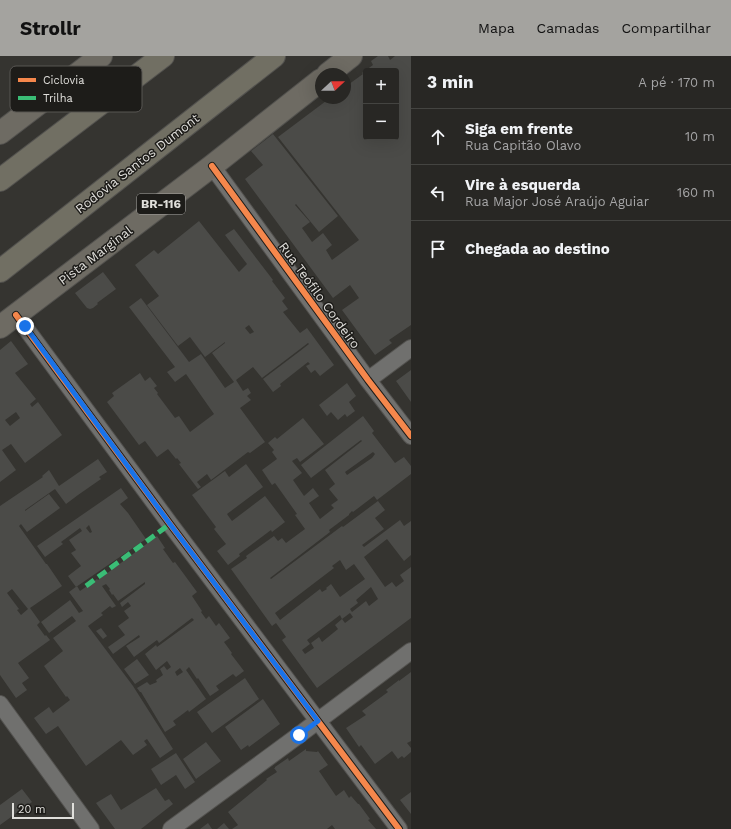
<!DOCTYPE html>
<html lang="pt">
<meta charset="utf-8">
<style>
:root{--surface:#282724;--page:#302f2c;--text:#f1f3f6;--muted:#a5a5a6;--line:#444441;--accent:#a4a39f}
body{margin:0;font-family:"Work Sans",sans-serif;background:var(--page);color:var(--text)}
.controls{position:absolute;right:12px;top:12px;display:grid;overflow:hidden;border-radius:4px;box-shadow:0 4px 16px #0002}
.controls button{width:36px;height:36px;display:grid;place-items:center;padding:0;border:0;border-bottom:1px solid var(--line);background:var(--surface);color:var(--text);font:20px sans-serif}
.compass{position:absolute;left:315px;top:12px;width:36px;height:36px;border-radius:50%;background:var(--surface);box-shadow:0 4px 16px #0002;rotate:68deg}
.scale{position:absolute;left:12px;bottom:10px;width:62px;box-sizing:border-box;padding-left:4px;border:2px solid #e0dfdb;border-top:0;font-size:11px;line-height:14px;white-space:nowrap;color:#e0dfdb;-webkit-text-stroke:3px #1d1c19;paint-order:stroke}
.stop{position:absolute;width:12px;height:12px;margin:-9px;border:3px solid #1a73e8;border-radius:50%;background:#fff}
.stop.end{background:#1a73e8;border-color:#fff;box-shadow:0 1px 4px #0008}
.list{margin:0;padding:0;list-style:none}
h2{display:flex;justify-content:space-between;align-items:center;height:52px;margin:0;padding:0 16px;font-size:17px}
h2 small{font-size:13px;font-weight:400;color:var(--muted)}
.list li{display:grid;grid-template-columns:26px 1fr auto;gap:12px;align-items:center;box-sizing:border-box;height:56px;padding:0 16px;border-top:1px solid var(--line)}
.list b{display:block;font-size:15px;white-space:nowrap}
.list p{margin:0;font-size:13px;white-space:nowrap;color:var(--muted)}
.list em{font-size:13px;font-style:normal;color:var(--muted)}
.icon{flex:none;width:22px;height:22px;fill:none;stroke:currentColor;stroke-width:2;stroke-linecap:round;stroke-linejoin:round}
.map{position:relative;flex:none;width:411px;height:773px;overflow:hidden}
header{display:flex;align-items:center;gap:24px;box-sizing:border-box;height:56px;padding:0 20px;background:var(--accent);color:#111}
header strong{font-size:19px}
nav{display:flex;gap:22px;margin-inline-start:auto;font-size:14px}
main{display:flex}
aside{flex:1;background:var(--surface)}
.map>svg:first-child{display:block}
</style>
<header>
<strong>Strollr</strong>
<nav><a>Mapa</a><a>Camadas</a><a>Compartilhar</a></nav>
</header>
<main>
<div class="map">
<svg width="411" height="773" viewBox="0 0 411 773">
<rect width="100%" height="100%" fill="#353430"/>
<path fill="#4b4b48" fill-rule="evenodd" d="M378,0h10l2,4 5,-4h16v269l-22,15 3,3 -17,12 -33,-45 17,-12 -9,-13 -17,13 -88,-119 18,-14 -12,-14 22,-17 65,82 -19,16 -23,-28 -1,1 15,17 -8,6 10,14 11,-9 9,12 -6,5 6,10 27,-20 -81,-103 52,-39h15v-11l18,-13 -1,-1 11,-8 -2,-4zM366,15h30v66h-30z
M199,165l40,51 8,-8 -22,-29 9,-6 39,51 -1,1 13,17 -3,3 6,8 -5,3 17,21 7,-5 27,37 -14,11 -5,-6 -4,3 -5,-7 4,-2 -2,-2 -28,22 1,2 -8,6 -10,-13 37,-28 9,-7 -1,-1 -46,35 -9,-11 -17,13 7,11 5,-3 3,5 -4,3 4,4 -11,8 25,34 -15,11 -2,-1 -37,28 -4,-6 -10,8 4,5 -3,2 -19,-25 2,-1 -4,-5 -1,1 -8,-10 -11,8 -12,-16 -6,4 -32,-43 7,-6 -2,-3 28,-20 5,8 5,-4 7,9 -3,2 4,5 -1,1 18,24 4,-2 11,16 24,-18 -28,-40 -11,8 -8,-10 8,-5 -46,-60 12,-9 48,64 12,-8 24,34 9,-6 -22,-29 13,-10v-1l-20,15 -15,-20 -12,9 -31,-41 12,-9 -24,-31 19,-15 4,4zM249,269l5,7 -4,2 -5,-6z
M103,216l13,17 -19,14 1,1 -5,4 -3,1 -3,-1 -12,-15z
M11,285l17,23 -13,9 21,26 -6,5 2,3 6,-5 24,33 -37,28 -14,-19 -9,6 14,20 -16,12v-132zM16,356l4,6 -10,8 -5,-6z
M411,314v32l-15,-21z
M347,327l9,13 -7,6 6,9 -8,6 -2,-3 -7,6 -7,-8 -4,4 -8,-11z
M363,360l11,15 -2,2 23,30 9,-6 7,9v8l-34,26 -3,-4 -21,16 -1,-1 -3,3v1l-20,15 1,2 -60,46 1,1 71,-53 1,1 35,-26 7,9 -10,8 9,11 -22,16 2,2 36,-27 4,6 7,-5v34l-7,6 -17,-22 -23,18 21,30 7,-5 4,5 8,-6 -4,-6 11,-8v51l-94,70 -35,-48 4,-3 -10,-14 -4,3 -41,-57 16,-11 -1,-2 28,-20 4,5 4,-3 4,5 19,-14 -10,-14 2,-1 -22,-31 -3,2 -10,-15 15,-11 -5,-7 2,-2 -6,-7 7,-6 2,2 26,-21 21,26 -24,18 -3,-4 -5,3 10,12 -9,7 11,16 9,-8 6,8 -10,7 11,16 14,-11 -3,-3 7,-5 -9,-11 6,-5 -10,-14 37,-29 -1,-1 -50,38 -10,-13zM373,396l2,2 -3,4 -25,17 -2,-3zM340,504l6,10 8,-6 11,15 -25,18 -9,-13 -5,4 1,1 -5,3 -2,-3 -40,31 -5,-7 59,-45 -2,-2zM371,531l7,12 -9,7 -3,-5 -14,11 -2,-3 8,-6 -2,-3zM350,557l3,4 -8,6 -3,-4 -7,6 3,4 -16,13 -3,-5 -8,6 3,5 -9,6 -3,-4 8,-6 -3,-4 33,-25 2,4z
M98,403l9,13 -8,5 2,2 -23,16 -12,9 -11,-15 -30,21v1l24,-17 11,14 -33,24 -6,-8 -2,2 27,38h1l15,22 -32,22 10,14 -3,3 8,11 1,-1 4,5 -32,23 11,15 -7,5 5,7 -11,8 -16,-23v-169l43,-29 -1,-1 7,-6 10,16zM12,533l16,20 -7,6 -4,-5 2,-1 -12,-16z
M246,408l17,23 -36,27 2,3 3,4 33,-25 20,26 -13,10 -1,-2 -32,24 1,2 -12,9 -11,-14 9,-7 -12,-15 2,-2 -24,-32 33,-24 4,6z
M121,432l7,10 -8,6 8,9 18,26 -70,48 -8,-11 13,-10 -10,-13 5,-3 -7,-10 13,-9 -2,-3 -19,14 2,2 -18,13 -8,-11zM89,469l3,7 -2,1 -4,-5z
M157,480l8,12 -2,1 10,14 2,-1 22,30 -5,4 10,15 -1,1 5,7 3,-3 7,10 3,-3 11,15 -6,4 8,11 -1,1 13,17 -8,6 -3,-3 -17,12 3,4 -9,6 -12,-18 -1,1 -8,-12 -3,3 20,29 -17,13 -1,-2 -8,6 -7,5 3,4 -11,7 -24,-40h-1l-3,-4 10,-6 3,3 7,-3 -1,-2 7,-5 -3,-6 4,-3 3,4 4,-3 -4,-6 -11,9 -11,-16 11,-9 1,2 37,-27 -2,-2 -33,25 -2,-3 -23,17 -8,-11 14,-9 -1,-2 -26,19 -5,-7 17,-12 -7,-9 11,-8 -5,-7 7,-5 -3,-4 -6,5 -2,-4 25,-19v-2l-27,19 -5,-7 -1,1 -1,-2 -2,-3 1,-1 -4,-5 -4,2 14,20 -4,2 -2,-2 -9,7 2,2 -15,11 45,60 40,63 -13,9 -13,-19 -3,2 3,4 -14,10 -12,-15 -35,26 -28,-40 -12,8 -12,-16 15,-11 4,6 17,-13 -3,-4 -1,1 -22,-31 19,-15 -10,-13 23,-17 -4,-5 -23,17 -8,-11 29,-22 9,13 4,-2 -14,-19 8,-6 3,5 17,-12 1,1zM180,612l3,4 -6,4 -2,-4z
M101,572l6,8 -4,3 -7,-8z
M137,603l12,16 -14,9 -11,-15z
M411,616v69l-4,2 4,5v4l-7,6 -2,-2 -4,3 -6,-8 -17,13 -14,-19 -2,2 -13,-19 20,-13 -4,-4 26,-19 -2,-2 13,-10v1z
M245,622l14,21 -47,34 -15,-21z
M263,643l17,25 -31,23 -1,-2 -7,5 -16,-23z
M206,686l15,19 -25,18 -13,-20z
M306,693v2l11,1 1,-1 10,14 -9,6 17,25 8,-6 5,8 2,-2 7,8h1l11,15 -2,1 8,9h-41l-3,-4 -5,4h-95l6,-4 -10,-13 39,-32 -1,-1 11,-7 -3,-4h1v-1l13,-9 1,3z
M176,697l19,29 -10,7 -9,-14 -15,10 -10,-16z
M156,732l9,13 4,-2 4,5 -32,25h-26l-19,-26 15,-9 10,16z
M22,733l10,13 -32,23v-20z
M411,736v22l-11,-14z
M208,767l4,6h-12z
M224,767l5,6h-12z"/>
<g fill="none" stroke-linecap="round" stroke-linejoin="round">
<g stroke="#53524f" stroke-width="18">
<path id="street" d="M212,110l156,214 43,56
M16,259l154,209 229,305
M368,324l43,-32
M0,648l91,125
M171,773l128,-94 112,-84"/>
</g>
<g stroke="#53524f" stroke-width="24">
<path id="primary" d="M328,18l23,-18
M0,77l101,-77
M0,271l212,-161 109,-86"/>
</g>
<g stroke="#53524f" stroke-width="24">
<path id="highway" d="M0,124l163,-124
M0,215l274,-215"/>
</g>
<use href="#street" stroke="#70706e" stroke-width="16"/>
<use href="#primary" stroke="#6e6b63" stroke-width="22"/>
<use href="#highway" stroke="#716f63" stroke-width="22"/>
<path stroke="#3abd76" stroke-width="5" stroke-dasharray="10 5" stroke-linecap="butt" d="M86,530l84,-62"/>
<g stroke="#1d1c19" stroke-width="8">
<path id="cycleway" d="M212,110l156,214 43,56
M16,259l154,209 229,305"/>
</g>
<use href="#cycleway" stroke="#f5874c" stroke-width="6"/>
</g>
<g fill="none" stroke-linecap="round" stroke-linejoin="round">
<path stroke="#1a73e8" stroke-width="5" d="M25,270l145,198 148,197 -19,14"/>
</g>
<g text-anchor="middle" stroke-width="3" stroke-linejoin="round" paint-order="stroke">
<rect fill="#1d1c19" stroke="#a6a4a1" stroke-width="1" x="137" y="138" width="48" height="20" rx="3"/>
<g font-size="12" font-weight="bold" fill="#e0dfdb">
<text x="161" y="152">BR-116</text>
</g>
<g font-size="13" fill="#e0dfdb" stroke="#1d1c19">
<text transform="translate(137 107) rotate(-38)" y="5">Rodovia Santos Dumont</text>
<text transform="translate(95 199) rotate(-37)" y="5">Pista Marginal</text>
<text transform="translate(320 239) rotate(54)" y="5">Rua Teófilo Cordeiro</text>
</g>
</g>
<rect x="10" y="10" width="132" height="46" rx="6" fill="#1d1c19" stroke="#585653" stroke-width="1"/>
<rect x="18" y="22" width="18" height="4" fill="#f5874c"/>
<rect x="18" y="40" width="18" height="4" fill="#3abd76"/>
<g font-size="11" fill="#e0dfdb">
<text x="43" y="28">Ciclovia</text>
<text x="43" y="46">Trilha</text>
</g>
</svg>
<div class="controls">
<button>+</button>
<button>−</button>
</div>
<svg class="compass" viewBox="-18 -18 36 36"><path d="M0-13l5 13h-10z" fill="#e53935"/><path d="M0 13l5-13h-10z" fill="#a5a5a6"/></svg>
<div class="scale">20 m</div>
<div class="stop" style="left:299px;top:679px"></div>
<div class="stop end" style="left:25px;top:270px"></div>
</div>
<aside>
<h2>3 min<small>A pé · 170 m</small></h2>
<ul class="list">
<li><svg class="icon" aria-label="ahead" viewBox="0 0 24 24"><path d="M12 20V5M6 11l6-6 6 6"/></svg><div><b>Siga em frente</b><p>Rua Capitão Olavo</p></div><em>10 m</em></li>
<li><svg class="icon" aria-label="left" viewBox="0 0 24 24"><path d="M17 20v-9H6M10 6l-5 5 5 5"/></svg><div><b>Vire à esquerda</b><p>Rua Major José Araújo Aguiar</p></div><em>160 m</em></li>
<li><svg class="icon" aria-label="arrive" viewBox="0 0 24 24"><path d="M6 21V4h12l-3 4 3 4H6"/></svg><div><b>Chegada ao destino</b></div></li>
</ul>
</aside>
</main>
